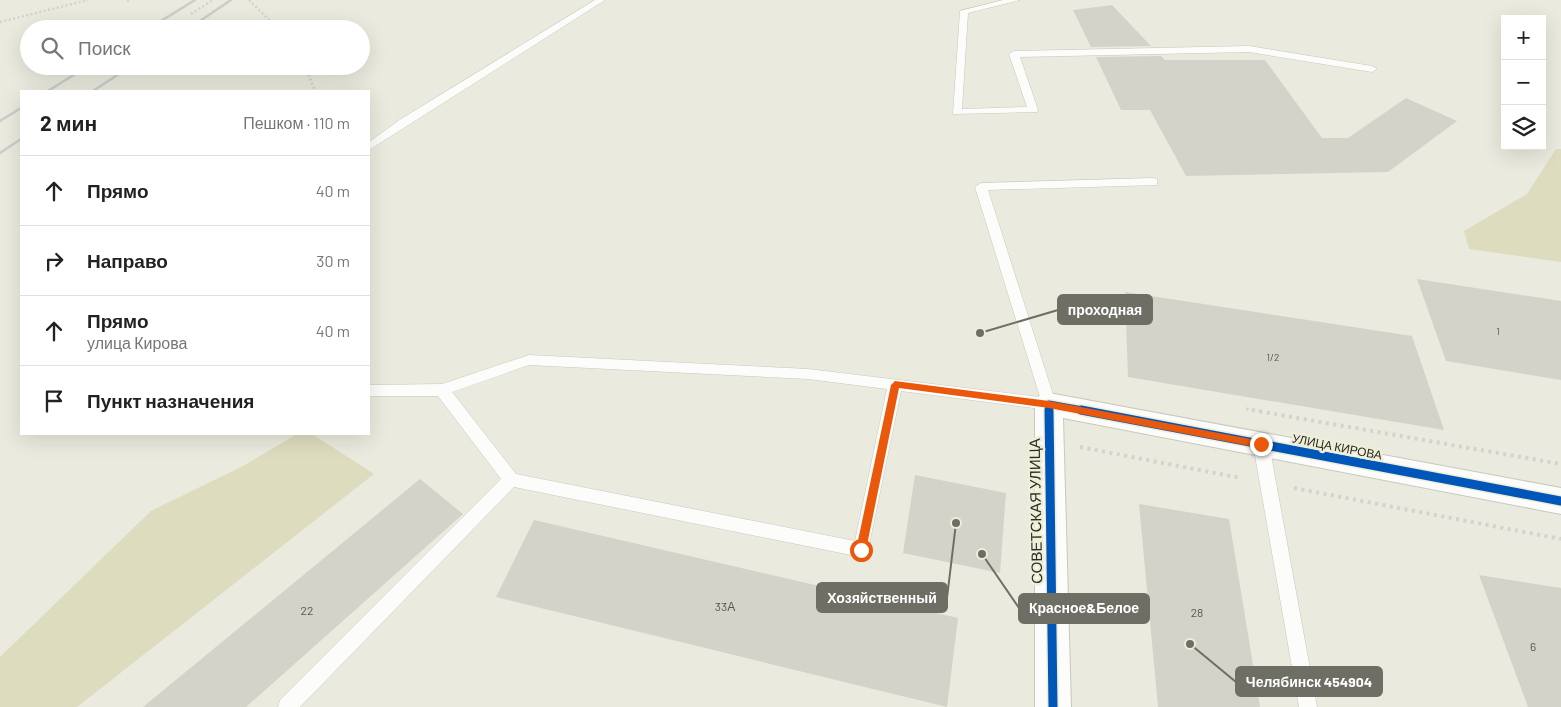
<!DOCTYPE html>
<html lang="ru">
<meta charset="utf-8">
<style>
:root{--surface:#fff;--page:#f6f6f6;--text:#222;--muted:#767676;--line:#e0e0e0}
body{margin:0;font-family:Barlow,sans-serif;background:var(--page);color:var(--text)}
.controls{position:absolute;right:15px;top:15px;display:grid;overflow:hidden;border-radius:0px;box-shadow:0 5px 20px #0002}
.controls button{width:45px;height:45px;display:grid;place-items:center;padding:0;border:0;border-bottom:1px solid var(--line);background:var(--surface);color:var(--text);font:25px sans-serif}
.stop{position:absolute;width:15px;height:15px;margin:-11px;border:4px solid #ea580c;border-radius:50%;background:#fff}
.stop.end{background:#ea580c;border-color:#fff;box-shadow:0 1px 5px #0008}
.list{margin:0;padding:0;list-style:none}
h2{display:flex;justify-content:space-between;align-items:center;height:65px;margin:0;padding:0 20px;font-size:21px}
h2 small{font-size:16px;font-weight:400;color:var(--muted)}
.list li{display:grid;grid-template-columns:32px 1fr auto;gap:15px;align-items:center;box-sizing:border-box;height:70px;padding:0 20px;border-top:1px solid var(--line)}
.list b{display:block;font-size:19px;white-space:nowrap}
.list p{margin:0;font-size:16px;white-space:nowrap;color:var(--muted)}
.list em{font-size:16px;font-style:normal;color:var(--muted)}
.icon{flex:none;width:28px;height:28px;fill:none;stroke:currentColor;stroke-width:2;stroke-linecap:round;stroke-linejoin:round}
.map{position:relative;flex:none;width:1561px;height:707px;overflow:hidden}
.search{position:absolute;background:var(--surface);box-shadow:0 5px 20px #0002;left:20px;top:20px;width:350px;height:55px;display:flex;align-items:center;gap:12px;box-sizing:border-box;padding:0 18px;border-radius:28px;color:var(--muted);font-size:19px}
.panel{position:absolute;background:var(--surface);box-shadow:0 5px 20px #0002;left:20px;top:90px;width:350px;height:345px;border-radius:0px}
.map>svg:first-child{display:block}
</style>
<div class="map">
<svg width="1561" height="707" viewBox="0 0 1561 707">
<rect width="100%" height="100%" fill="#eaeade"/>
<path fill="#dddcbe" d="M1556,149h5v113l-92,-13 -5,-18 63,-37z
M297,434h15l62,40 -297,233h-77v-50l151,-146 92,-45z"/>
<path fill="#d3d3c9" d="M1112,5l39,41 -60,1 -18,-37z
M1161,56l4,4h100l57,78h26l58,-40 51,23 -69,51 -202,4 -36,-66h-29l-25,-53z
M1417,279l144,22v79l-115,-19z
M1125,292l287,44 32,94 -316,-53z
M915,475l91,18 -6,80 -97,-20z
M420,479l43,35 -217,193h-103z
M1139,504l90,15 31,188h-102z
M534,520l424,98 -11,89 -451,-110z
M1479,575l82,13v119h-33z"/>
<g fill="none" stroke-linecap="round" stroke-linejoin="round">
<g stroke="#c8c8be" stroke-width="1">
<path id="service" d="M595,0h10l-236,150v-8l32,-23z
M1003,0h17l-52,13 -6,96 65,-2 -18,-53 5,-3 235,-5 123,20 5,3 -5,3 -123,-20 -229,5 18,53 -1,2 -84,2 7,-103z
M1153,178l4,1v6l-169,5 68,214 -2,4 -5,2 -148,-19 -34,164 -6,2 -347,-70 -214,220h-22l2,-7 221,-221 -63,-83h-69v-11l73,-1 87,-29 279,14 232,28 -65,-210 6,-4zM529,365l279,14 79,10 -32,152 -339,-67 -64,-82z
M1261,438l5,2 3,4 48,263h-18l-46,-263 3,-4z"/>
</g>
<g stroke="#c8c8be" stroke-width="2">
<path id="minor" d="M1049,393l512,95v26l-498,-96 8,289h-36v-303l4,-8z"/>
</g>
<path stroke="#d3d3d0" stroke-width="2.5" stroke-dasharray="2 2.5" stroke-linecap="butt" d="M249,0l29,29
M127,1l2,-1
M191,14l22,-14
M0,22l88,-22
M334,29l3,-2 11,2
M305,66l10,25"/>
<path stroke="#d3d3d0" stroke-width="3" stroke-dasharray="2.5 4" stroke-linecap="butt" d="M1246,409l14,2"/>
<path stroke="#d3d3d0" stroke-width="4" stroke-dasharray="3 4.5" stroke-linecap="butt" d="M1252,410l309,54
M1080,447l161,31
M1294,488l267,51"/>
<use href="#service" fill="#fcfcfa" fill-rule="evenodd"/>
<use href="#minor" fill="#fcfcfa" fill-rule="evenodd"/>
<path stroke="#ccccca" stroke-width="2.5" d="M148,29l47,-29
M188,29l43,-29
M48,91l40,-25
M93,91l38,-25
M0,121l21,-13
M0,153l21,-14"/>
<g stroke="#efeed9" stroke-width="10">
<path id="cycleway-far1" d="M1049,411v-7l39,7"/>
</g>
<g stroke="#efeed9" stroke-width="12">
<path id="cycleway" d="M1049,410l4,297
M1081,410l480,91"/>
</g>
<use href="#cycleway-far1" stroke="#0057b8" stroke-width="7"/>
<use href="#cycleway" stroke="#0057b8" stroke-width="9"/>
</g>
<path fill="#ea580c" d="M895,381l154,20 212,40 5,3 -5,4 -212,-40 -150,-20 -33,162 -5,4 -5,-4 35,-165z"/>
<g text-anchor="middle" stroke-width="5" stroke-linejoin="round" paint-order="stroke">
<g font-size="10" fill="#56564d">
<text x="1498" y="335">1</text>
<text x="1273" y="361">1/2</text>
</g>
<g font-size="12" fill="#2c2b23" stroke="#efeed9">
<text transform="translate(1337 447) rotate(11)" y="4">УЛИЦА КИРОВА</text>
</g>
<g font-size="12" fill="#56564d">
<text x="725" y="611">33А</text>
<text x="307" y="615">22</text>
<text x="1197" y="617">28</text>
<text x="1533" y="651">6</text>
</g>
<g font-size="15" fill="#2c2b23" stroke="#efeed9">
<text transform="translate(1036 511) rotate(-91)" y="5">СОВЕТСКАЯ УЛИЦА</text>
</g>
</g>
<path fill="none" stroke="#6e6e64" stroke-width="2" d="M980 333L1058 310M956 523L947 598M982 554L1019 608M1190 644L1236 682"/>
<g fill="#6e6e64" stroke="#efeed9" stroke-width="2">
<circle cx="980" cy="333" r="5"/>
<circle cx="956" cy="523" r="5"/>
<circle cx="982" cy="554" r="5"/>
<circle cx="1190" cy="644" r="5"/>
</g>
<g fill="#6e6e64" stroke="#6e6e64" stroke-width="2">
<rect x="1058" y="295" width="94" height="29" rx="5"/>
<rect x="817" y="583" width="130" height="29" rx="5"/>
<rect x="1019" y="594" width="130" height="29" rx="5"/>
<rect x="1236" y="667" width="146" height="29" rx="5"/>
</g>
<g font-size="14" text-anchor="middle" font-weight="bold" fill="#fff">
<text x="1105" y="315">проходная</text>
<text x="882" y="603">Хозяйственный</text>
<text x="1084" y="613">Красное&amp;Белое</text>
<text x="1309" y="687">Челябинск 454904</text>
</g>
</svg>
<div class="controls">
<button>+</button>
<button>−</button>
<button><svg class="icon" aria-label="layers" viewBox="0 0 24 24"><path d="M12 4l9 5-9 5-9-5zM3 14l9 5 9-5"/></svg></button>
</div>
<div class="stop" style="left:861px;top:550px"></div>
<div class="stop end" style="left:1261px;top:444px"></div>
<div class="search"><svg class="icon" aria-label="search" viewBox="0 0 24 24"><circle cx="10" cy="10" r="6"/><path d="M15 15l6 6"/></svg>Поиск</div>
<section class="panel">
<h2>2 мин<small>Пешком · 110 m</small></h2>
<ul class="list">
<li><svg class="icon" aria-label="ahead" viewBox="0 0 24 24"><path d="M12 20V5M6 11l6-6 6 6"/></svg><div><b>Прямо</b></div><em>40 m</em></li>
<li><svg class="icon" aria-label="right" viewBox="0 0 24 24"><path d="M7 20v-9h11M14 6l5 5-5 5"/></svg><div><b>Направо</b></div><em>30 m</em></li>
<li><svg class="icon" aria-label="ahead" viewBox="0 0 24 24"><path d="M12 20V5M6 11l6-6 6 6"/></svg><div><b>Прямо</b><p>улица Кирова</p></div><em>40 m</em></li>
<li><svg class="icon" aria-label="arrive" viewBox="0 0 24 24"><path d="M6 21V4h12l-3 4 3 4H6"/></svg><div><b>Пункт назначения</b></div></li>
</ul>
</section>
</div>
